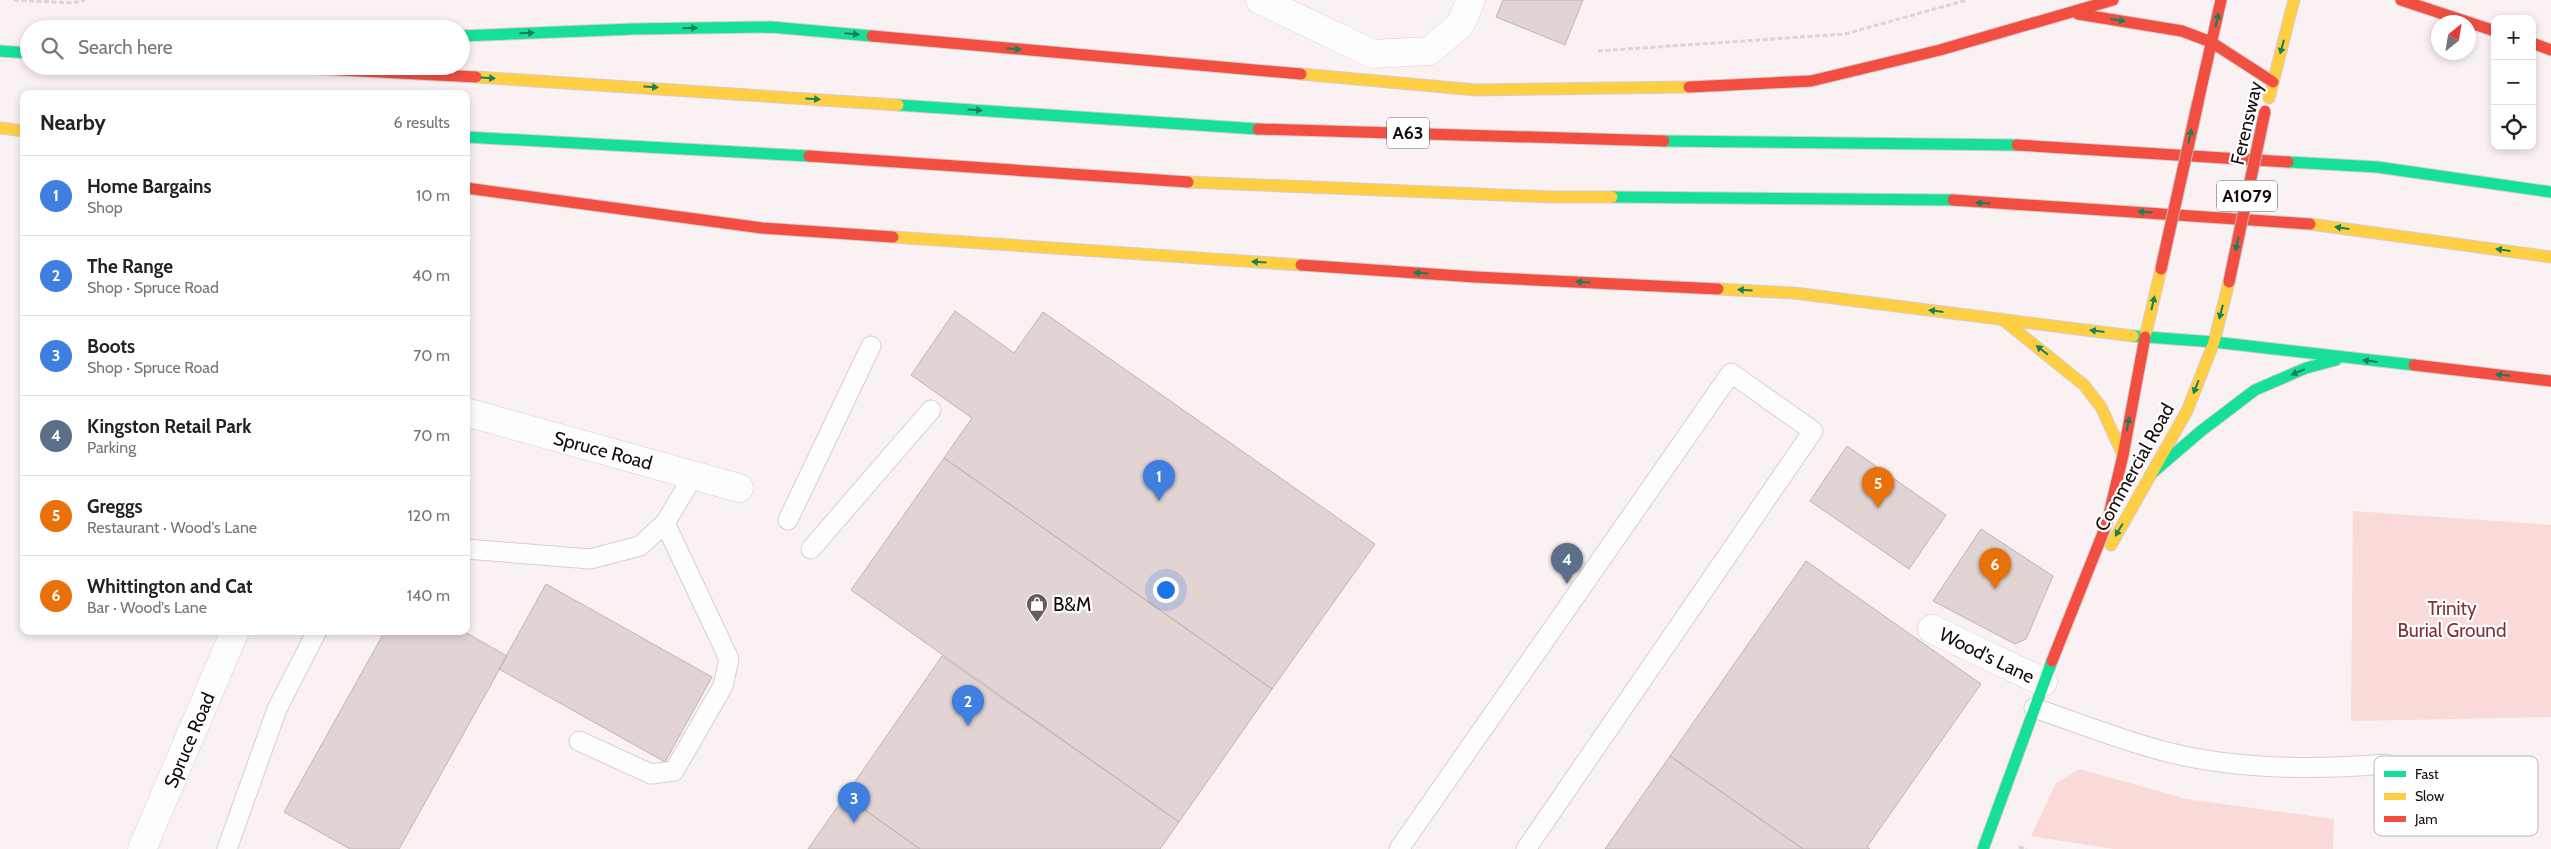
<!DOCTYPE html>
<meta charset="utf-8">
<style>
:root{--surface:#fff;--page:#f2f2f2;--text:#222;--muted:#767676;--line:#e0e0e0;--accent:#0b8043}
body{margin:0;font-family:Cabin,sans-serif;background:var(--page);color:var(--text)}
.controls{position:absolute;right:15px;top:15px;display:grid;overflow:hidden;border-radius:10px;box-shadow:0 2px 8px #0003}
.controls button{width:45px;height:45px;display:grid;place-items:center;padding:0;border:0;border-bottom:1px solid var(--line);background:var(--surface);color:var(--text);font:25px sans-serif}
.compass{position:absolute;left:2431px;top:15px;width:45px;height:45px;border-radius:50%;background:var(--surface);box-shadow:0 2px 8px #0003;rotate:30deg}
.you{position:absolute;left:1165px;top:589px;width:18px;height:18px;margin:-12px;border:4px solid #fff;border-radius:50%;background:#1a73e8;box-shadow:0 0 0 8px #1a73e833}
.badge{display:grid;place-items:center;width:32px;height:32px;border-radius:50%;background:var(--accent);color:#fff;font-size:16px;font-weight:700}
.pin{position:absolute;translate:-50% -41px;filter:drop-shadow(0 1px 2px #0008)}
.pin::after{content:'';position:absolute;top:26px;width:18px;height:15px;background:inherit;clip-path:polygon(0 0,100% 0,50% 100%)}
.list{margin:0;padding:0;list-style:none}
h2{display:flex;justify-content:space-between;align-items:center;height:65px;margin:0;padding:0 20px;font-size:21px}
h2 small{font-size:16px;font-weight:400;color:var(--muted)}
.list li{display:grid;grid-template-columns:32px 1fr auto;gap:15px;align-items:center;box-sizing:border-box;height:80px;padding:0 20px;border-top:1px solid var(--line)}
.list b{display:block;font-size:19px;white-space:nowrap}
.list p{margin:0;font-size:16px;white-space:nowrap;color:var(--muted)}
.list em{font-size:16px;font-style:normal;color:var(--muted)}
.icon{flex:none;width:28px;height:28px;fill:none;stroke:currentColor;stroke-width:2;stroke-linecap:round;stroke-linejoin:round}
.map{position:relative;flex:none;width:2551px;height:849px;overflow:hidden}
.search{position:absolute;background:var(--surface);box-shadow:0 2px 8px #0003;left:20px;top:20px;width:450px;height:55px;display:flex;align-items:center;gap:12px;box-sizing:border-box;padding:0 18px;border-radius:28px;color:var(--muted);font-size:19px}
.panel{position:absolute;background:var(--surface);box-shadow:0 2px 8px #0003;left:20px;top:90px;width:450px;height:545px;border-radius:10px}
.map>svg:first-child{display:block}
</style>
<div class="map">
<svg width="2551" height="849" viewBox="0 0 2551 849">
<rect width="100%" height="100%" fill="#faf2f2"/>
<path fill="#fad9d9" d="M2353,511l198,14v192l-200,4z
M2080,769l106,30 148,20 -1,30h-219l-83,-13 25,-53z"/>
<path fill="#e3d4d4" stroke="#bfb4b4" d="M1503,0h80l-18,45 -69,-28z
M955,311l59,42 29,-41 332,232 -103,145 -328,-231 28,-40 -61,-43z
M1847,446l99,69 -37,54 -99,-68z
M944,458l328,231 -93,133 -328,-232z
M1981,529l72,47 -27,63 -11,5 -82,-43z
M1806,561l175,123 -114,163 3,2h-67l-133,-93z
M546,584l166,93 -47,85 -166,-93z
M385,631h78l44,25 -108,193h-49l-66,-37z
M942,656l237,166 -19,27h-240l-75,-53z
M1670,756l133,93h-198z
M845,796l75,53h-112z"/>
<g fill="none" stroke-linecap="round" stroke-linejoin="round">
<g stroke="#d8cdcd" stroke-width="21">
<path id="lane" d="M788,520l83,-174
M466,549l124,10 50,-13 25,-23 29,-48
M811,549l120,-139
M2034,708c45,15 91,34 137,45 70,17 144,17 215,11
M579,741l72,33 23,-3 49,-85 6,-27 -64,-136
M227,849l50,-140 40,-78
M1399,849l332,-476 82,58 -287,418"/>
</g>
<g stroke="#d8cdcd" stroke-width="29">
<path id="street" d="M1260,0l113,54 56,-3 31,-26 11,-25
M466,412l273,76
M1932,629l111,53
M142,849l93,-218"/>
</g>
<g stroke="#d8cdcd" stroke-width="13">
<path id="fast" d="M461,36l173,-7 137,-2 101,9
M0,51l29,2
M898,105l360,24
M466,137l343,19
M1664,141l353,4
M2288,162l89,5 174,25
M1612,197l341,3
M2133,336l81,6 200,23
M2151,474l50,-43 54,-41 51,-22 30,-8
M1983,849l69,-188"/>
</g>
<g stroke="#d8cdcd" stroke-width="13">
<path id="slow" d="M1301,74l175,16 213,-3
M476,77l422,28
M2269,98l25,-98
M0,128l24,3
M1188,182l364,15h60
M2310,224l241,33
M893,237l408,28
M1718,289l76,4 339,43
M2002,319l82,66 17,22 22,48
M2145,337l16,-68
M2214,342l15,-60
M2111,545l76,-134 27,-69"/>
</g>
<g stroke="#d8cdcd" stroke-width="13">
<path id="jam" d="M2401,0l94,31
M2078,14l104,17 29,11 62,40
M872,36l429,38
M2532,43l19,7
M265,66l211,11
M1689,87l122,-6 129,-31 173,-50
M2198,102l23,-102
M1258,129l406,12
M2017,145l271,17
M809,156l379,26
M466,188l296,40 131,9
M1953,200l357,24
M1301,265l174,12 243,12
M2414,365l137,16
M2052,661l55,-138 16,-68 22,-118"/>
</g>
<path stroke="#d7d5d5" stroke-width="3" stroke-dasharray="5 2.5" stroke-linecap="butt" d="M14,0l58,3 13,-3
M1598,51l247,-17 122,-34
M2019,847l8,2"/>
<use href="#lane" stroke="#fefdfd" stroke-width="19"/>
<use href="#street" stroke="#fefdfd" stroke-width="28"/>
<use href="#fast" stroke="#16e098" stroke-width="11"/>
<use href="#slow" stroke="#ffcf43" stroke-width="11"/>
<use href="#jam" stroke="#f24e42" stroke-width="11"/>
<g stroke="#c4b6b6" stroke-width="13" stroke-linecap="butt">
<path id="jam-bridge" d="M2161,269l37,-167
M2229,282l36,-171"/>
</g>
<use href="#jam-bridge" stroke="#f24e42" stroke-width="11"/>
</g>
<defs><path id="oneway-solid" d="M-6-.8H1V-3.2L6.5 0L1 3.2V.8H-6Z" transform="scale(1.25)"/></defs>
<g fill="#168059">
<use href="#oneway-solid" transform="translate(2118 20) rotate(8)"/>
<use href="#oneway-solid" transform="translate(2217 20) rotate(-77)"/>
<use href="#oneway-solid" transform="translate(690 28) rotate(-1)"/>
<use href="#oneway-solid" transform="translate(527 33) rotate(-2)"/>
<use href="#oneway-solid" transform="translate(852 34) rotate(5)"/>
<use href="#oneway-solid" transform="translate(2282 47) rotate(105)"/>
<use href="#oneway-solid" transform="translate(1014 49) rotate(5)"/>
<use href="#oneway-solid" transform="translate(488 78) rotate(3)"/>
<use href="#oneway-solid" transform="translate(651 87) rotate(4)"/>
<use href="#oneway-solid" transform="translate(813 99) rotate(4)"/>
<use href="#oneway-solid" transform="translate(975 110) rotate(4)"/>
<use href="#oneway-solid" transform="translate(2190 136) rotate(-78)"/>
<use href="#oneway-solid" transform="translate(1983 203) rotate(-177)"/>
<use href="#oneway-solid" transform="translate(2145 212) rotate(-177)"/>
<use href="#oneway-solid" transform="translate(2342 228) rotate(-172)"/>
<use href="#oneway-solid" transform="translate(2237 244) rotate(102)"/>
<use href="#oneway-solid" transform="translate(2503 250) rotate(-172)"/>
<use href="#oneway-solid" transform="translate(1259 262) rotate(-176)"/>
<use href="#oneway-solid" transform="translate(1421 273) rotate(-176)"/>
<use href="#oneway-solid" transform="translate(1583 282) rotate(-177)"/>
<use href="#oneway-solid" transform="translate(1745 290) rotate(-177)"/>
<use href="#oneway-solid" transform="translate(2153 303) rotate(-77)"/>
<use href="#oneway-solid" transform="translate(1936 311) rotate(-173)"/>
<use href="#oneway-solid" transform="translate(2221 312) rotate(104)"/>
<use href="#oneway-solid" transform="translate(2097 331) rotate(-173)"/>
<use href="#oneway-solid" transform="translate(2042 350) rotate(-142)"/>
<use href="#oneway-solid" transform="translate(2370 361) rotate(-173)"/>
<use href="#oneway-solid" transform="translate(2298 372) rotate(157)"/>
<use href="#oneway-solid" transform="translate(2503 375) rotate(-174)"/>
<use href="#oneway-solid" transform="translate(2196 387) rotate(111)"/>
<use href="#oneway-solid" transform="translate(2128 424) rotate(-80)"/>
<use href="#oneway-solid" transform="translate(2119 530) rotate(120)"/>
</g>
<defs>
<g id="shop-pin" transform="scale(1.125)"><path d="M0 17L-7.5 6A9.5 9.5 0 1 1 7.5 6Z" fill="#665c5c" stroke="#fff"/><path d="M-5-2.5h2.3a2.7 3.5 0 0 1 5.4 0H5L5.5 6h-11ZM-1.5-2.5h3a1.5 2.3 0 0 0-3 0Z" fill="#fff"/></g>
</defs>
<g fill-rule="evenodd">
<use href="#shop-pin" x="1037" y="604"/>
</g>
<g text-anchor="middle" stroke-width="4.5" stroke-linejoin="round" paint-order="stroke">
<g fill="#fff" stroke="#5d5454" stroke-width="1">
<rect x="1387" y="117.5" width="42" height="31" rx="4"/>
<rect x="2217" y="180.5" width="60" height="31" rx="4"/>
</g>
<g font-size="18" font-weight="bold" fill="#170b0b">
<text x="1408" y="139">A63</text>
<text x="2247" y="202">A1079</text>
</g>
<g font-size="19" fill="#170b0b" stroke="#fff">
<text transform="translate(2246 123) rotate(-77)" y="7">Ferensway</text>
<text transform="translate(603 450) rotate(15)" y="7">Spruce Road</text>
<text transform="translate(2134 467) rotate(-61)" y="7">Commercial Road</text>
<text transform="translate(1987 655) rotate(26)" y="7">Wood's Lane</text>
<text transform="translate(189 740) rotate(-67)" y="7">Spruce Road</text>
</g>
<g font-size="19" fill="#170b0b" stroke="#fff" text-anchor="start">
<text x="1053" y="611">B&amp;M</text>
</g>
<g font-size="19" fill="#7e3137" stroke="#fff">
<text x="2452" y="615">Trinity<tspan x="2452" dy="22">Burial Ground</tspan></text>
</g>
</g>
<rect x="2374" y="756" width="164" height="80" rx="8" fill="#fff" stroke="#b9b6b6" stroke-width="1"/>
<rect x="2384" y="771" width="22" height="6" fill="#16e098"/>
<rect x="2384" y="793" width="22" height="7" fill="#ffcf43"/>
<rect x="2384" y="816" width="22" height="6" fill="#f24e42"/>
<g font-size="14" fill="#170b0b">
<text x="2415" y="779">Fast</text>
<text x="2415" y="801">Slow</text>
<text x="2415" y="824">Jam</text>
</g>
</svg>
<div class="controls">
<button>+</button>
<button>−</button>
<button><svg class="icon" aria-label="locate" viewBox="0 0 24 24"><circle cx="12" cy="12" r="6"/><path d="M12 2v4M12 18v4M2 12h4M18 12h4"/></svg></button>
</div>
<svg class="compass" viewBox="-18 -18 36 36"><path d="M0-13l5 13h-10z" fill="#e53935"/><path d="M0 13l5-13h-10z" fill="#767676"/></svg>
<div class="you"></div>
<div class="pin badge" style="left:1159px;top:501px;background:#3f7fe0">1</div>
<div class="pin badge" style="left:968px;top:726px;background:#3f7fe0">2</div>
<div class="pin badge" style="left:854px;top:823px;background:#3f7fe0">3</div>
<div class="pin badge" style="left:1567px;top:584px;background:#5c6f8a">4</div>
<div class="pin badge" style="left:1878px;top:508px;background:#e8710a">5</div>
<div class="pin badge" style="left:1995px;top:589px;background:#e8710a">6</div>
<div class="search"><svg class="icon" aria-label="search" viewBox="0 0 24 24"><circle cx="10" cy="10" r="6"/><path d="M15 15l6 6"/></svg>Search here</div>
<section class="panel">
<h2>Nearby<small>6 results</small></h2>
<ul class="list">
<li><span class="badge" style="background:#3f7fe0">1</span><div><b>Home Bargains</b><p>Shop</p></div><em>10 m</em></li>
<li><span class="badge" style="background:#3f7fe0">2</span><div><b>The Range</b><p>Shop · Spruce Road</p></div><em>40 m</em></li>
<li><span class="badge" style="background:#3f7fe0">3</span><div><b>Boots</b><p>Shop · Spruce Road</p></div><em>70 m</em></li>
<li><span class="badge" style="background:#5c6f8a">4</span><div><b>Kingston Retail Park</b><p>Parking</p></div><em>70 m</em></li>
<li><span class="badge" style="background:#e8710a">5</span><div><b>Greggs</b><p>Restaurant · Wood's Lane</p></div><em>120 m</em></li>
<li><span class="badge" style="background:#e8710a">6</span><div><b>Whittington and Cat</b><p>Bar · Wood's Lane</p></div><em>140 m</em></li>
</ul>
</section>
</div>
